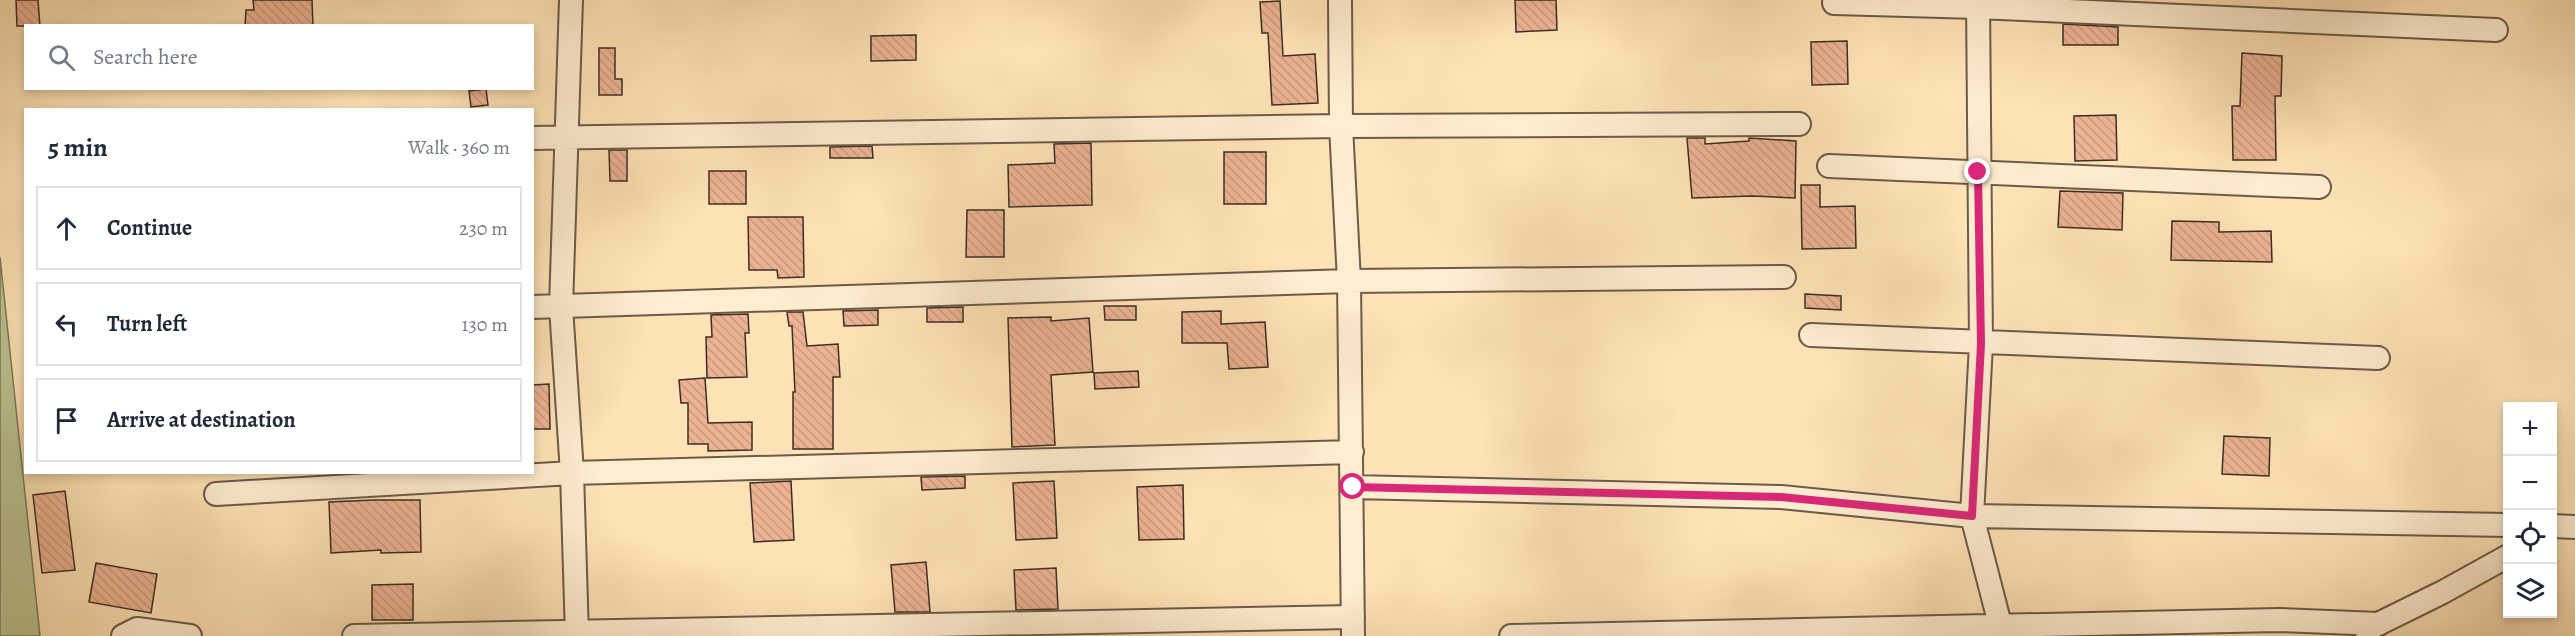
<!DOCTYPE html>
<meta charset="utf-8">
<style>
:root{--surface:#fff;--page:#f2f2f3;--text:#1f2937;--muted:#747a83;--line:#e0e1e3}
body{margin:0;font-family:Alegreya,serif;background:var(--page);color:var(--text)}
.controls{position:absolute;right:18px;bottom:18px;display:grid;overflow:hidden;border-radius:0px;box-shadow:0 3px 9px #0003}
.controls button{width:54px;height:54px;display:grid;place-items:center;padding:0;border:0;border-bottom:2px solid var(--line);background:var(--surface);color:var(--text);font:30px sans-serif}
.stop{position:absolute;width:18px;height:18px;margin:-14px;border:4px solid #db2777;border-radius:50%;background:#fff}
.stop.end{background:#db2777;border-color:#fff;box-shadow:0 2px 6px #0008}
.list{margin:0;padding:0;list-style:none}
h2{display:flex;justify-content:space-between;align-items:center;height:78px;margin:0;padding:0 24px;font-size:26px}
h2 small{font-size:20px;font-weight:400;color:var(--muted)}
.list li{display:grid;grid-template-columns:39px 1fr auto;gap:18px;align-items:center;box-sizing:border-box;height:84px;margin:0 12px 12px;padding:0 12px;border:2px solid var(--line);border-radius:0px}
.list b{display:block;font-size:22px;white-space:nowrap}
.list em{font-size:20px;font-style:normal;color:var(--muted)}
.icon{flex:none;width:33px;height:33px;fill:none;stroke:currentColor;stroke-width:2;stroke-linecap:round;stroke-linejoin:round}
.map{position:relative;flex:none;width:2575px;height:636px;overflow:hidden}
.search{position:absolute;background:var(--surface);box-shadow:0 3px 9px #0003;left:24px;top:24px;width:510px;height:66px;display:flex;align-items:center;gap:15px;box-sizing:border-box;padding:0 21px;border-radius:0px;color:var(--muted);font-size:22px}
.panel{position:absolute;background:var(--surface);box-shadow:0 3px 9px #0003;left:24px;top:108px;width:510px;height:366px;border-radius:0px}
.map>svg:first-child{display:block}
</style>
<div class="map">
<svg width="2575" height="636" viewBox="0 0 2575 636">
<defs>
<pattern id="building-back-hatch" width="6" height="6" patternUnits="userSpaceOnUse" patternTransform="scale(1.5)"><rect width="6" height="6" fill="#edb393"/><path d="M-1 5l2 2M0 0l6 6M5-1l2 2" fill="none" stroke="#cc9a7f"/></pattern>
</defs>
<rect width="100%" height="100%" fill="#ffe3b7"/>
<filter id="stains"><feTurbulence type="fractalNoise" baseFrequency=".00333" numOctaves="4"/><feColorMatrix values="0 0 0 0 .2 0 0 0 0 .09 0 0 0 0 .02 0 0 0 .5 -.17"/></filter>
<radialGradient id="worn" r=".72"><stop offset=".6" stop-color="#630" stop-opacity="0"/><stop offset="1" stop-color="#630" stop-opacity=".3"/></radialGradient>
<path fill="#bbc592" stroke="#7b7a5b" stroke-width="1.5" d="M0,257l40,379h-40z"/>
<path fill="url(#building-back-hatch)" stroke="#3b2e24" stroke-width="1.5" d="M16,0h22l2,26h-23z
M253,0h59l1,26h-68l1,-16h8z
M1515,0h41l1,30 -41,2z
M1280,1l3,55 32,-2 3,49 -46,2 -4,-72h-6l-2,-31z
M2063,24l55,3v18h-55z
M916,35v25l-45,1v-25z
M1847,41l1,43 -36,1 -1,-43z
M599,48h16v31h7v16h-23z
M2242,53l40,3 -1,40h-6l1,64h-43l-1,-54h8z
M486,89l2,16 -17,2 -2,-16z
M2116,115l1,45 -42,1 -1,-45z
M1687,138h18v6l44,-3v-3l47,3 -1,57 -43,-2 -60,2z
M1091,143l1,62 -83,2 -1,-42 47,-2 -1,-19z
M872,146l1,12h-43v-11z
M609,150h18v31h-17z
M1224,152h42v52h-42z
M709,171h37v33h-37z
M1801,185h19v22l35,-1 1,42 -54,1z
M2060,191l63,2 -1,37 -64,-3z
M967,210h37v47h-38z
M748,217h55l1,60 -26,1 -1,-8h-28z
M2172,221l47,1v10l52,-1 1,31 -101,-2z
M1805,294l36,2v14l-36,-2z
M1104,306h32v14h-31z
M963,307v15h-36v-14z
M878,310v15l-34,1 -1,-15z
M1221,311v13l44,-2 3,45 -39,2 -2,-26h-45v-31z
M787,312h16l4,34 31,-2 2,33h-7v72h-40v-57h2l-3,-66h-3z
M748,314l1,19h-4l2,44 -40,1 -1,-41h6l-1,-22z
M1051,317v4l38,-3 4,54 -42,3 4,70 -43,2 -4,-129z
M1138,371l1,16 -44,2 -1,-16z
M705,378l3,45 44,-1v28l-44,1v-7h-20v-41h-7l-2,-23z
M549,384l1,45h-18v-44z
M2224,436l46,2 -1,38 -47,-2z
M965,476v12l-43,2 -1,-13z
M791,481l3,59 -40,2 -4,-59z
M1054,481l3,57 -41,2 -3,-57z
M1183,485l1,54 -45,1 -2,-53z
M65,491l10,79 -33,3 -9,-78z
M374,500h46l1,52 -40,1v-3l-50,3 -2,-51z
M926,562l4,50h-35l-4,-47z
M96,563l61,11 -6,39 -62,-11z
M1056,568l2,41 -42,1 -2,-40z
M413,584v36h-41v-35z"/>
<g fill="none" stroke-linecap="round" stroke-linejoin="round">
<g stroke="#6c5b49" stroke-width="26">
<path id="minor" d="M571,0l-10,307 11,166 5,163
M1340,0l1,126 8,155 4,355
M1978,0l3,344 -9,172 31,120
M1834,3l144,4 518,23
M532,138l809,-12 458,-2
M1829,166l490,21
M532,307l817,-26 435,-4
M1811,335l567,23
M1353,487l428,10 191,19 536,9
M216,494l356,-21 780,-21
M2552,526l23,1
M2366,630l77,-38 65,-36
M123,636l14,-7 53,7
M354,636l999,-19
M1511,636l768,-16 100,4"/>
</g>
<use href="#minor" stroke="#ffedd0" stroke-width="22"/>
</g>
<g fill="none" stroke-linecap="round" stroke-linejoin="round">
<path stroke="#db2777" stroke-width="8" d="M1353,487l428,10 191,19 9,-172 -3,-172"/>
</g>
<rect width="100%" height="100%" filter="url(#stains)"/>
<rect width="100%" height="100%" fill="url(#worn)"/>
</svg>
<div class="controls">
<button>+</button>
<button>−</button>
<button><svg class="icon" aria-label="locate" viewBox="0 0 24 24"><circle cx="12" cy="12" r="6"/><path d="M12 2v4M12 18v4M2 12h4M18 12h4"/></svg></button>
<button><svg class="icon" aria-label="layers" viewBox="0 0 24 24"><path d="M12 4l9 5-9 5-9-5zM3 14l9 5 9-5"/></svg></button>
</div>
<div class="stop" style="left:1353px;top:487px"></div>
<div class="stop end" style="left:1978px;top:172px"></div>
<div class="search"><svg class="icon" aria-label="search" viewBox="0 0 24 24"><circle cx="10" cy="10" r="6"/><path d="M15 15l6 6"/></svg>Search here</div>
<section class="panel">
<h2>5 min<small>Walk · 360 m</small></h2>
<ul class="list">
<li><svg class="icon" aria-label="ahead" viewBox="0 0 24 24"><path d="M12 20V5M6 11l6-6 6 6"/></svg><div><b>Continue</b></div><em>230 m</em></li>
<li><svg class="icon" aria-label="left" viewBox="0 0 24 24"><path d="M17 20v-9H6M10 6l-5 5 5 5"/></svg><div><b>Turn left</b></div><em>130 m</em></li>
<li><svg class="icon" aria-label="arrive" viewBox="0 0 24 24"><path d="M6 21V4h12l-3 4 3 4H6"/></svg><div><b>Arrive at destination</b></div></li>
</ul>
</section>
</div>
